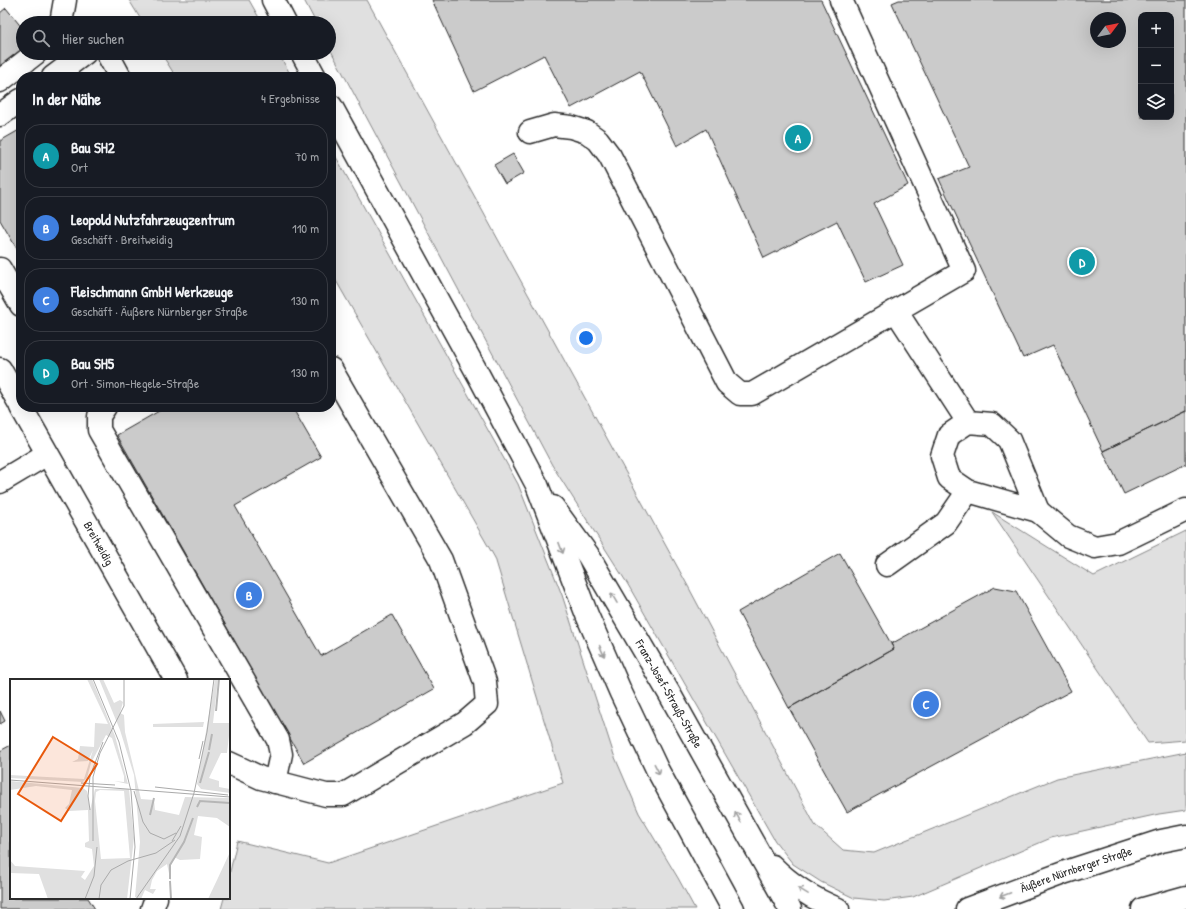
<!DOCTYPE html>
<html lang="de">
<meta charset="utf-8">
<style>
:root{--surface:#171b24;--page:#20242c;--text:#f1f3f6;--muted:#9ea1a6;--line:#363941;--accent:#c8321e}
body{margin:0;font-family:"Patrick Hand",sans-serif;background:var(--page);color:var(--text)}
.controls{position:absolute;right:12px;top:12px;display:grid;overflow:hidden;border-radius:8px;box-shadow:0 4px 16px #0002}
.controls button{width:36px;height:36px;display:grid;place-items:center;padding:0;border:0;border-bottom:1px solid var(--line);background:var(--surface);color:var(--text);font:20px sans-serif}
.compass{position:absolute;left:1090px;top:12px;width:36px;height:36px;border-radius:50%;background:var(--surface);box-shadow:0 4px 16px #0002;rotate:58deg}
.you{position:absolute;left:586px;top:338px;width:14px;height:14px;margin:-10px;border:3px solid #fff;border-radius:50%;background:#1a73e8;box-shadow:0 0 0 6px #1a73e833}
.badge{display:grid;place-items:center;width:26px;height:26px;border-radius:50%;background:var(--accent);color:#fff;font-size:13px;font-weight:700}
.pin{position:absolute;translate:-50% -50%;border:2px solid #fff;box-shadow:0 1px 4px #0006}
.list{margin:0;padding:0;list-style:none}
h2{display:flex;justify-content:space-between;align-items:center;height:52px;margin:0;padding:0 16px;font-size:17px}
h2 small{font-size:13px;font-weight:400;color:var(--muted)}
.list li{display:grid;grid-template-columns:26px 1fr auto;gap:12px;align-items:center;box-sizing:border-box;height:64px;margin:0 8px 8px;padding:0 8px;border:1px solid var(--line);border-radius:16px}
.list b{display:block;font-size:15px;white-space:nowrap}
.list p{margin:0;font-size:13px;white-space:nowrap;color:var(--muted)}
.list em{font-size:13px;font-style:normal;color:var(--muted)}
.icon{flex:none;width:22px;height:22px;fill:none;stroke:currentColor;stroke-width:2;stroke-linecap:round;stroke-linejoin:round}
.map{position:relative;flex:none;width:1186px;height:909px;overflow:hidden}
.search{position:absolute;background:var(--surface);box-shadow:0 4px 16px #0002;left:16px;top:16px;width:320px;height:44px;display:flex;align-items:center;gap:10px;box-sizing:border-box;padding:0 14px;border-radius:22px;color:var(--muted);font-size:15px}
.panel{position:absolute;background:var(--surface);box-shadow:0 4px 16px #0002;left:16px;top:72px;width:320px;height:340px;border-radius:16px}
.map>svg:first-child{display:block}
</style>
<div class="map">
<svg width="1186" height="909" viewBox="0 0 1186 909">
<rect width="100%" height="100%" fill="#fff"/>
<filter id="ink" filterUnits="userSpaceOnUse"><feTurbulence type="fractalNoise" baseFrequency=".025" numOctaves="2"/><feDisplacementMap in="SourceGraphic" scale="8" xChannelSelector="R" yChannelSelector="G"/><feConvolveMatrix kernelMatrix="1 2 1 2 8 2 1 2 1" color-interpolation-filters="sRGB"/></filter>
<g filter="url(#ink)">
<path fill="#e0e0e0" stroke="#868686" d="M129,0h120l13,23h-119z
M304,0h63l322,588 126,237 28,25 31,3 183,-75 129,-26v58l-27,4 -108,24 -138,59 -29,4 -30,-3 -33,-16 -28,-18 -18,-23 -148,-258 -75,-118 -223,-418v-24h-13z
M161,53h117l14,24h-116z
M331,148l187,336 44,111 52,160 25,58 39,65 17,31h-474l3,-11h5v-22l8,-35 91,22 235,-80 -68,-225 -164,-286z
M992,512l102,64 92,-45v209l-38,3z"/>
<path fill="#cbcbcb" stroke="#2b2b2b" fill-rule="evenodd" d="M432,0h389l87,185 -34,19 29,61 -37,17 -29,-61 -73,37 -58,-129 -29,17 -37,-75 -69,37 -27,-53 -70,36z
M899,0h287v411l-83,40 -50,-106 -30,13 -84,-179 30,-12 -77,-164zM1141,15h30v102h-30zM1096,18h24v24h-24z
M6,8l17,21v24l-23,22v-62z
M21,129v127l-21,-36v-79z
M513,154l11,19 -19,11 -11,-19z
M166,407h126l29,50 -86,49 86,150 71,-41 42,74 -130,74 -187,-328z
M1186,411v53l-62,30 -21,-43z
M840,553l54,96 -105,59 -51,-96z
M995,587l21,4 55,100 -224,121 -58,-104 105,-59 -3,-5z
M0,711l5,10 -5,3z
M11,745v153h77l7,11h-95v-158z"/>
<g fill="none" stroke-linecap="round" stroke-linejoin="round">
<g stroke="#2b2b2b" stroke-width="25">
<g id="minor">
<path d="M61,23l4,-23"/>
<path d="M107,53l13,24"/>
<path d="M53,77l32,-24"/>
<path d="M0,81l36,-28"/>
<path d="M0,115l21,-15"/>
<path d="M530,132l24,-7 17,2 16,5 11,8 12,16 117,227 13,11h12l212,-123 -123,-271"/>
<path d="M0,269l21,36"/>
<path d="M896,311l72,111"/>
<path d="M0,369l21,37"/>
<path id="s1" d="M21,407l155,273"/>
<path d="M105,407l-6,9v14l179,310 3,14 -6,28"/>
<path d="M968,422l24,2 17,16 29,71 -70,-20 -19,-13 -7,-22 7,-21z"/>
<path d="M0,482l47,-28"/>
<path d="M1038,511l30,25 27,11 23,-4 68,-33"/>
<path d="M887,565l59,-42 22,-32"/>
<path d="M229,763l32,15 65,17h17l122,-72 22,-19 -2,-22 -44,-122 -110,-191"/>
<path d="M152,909l4,-11"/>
</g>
</g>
<g stroke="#2b2b2b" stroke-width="25">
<g id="major">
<path d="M273,0l12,23"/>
<path d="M302,53l13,24"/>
<path d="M331,106l148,270 58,109 50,130 34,78 36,76 76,140"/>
<path id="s2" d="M553,507l35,48 81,138 121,216"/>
<path d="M772,866c19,19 41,33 66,43"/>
<path id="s3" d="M967,909l99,-37 95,-31 25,-5"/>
<path d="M1143,909l43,-12"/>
</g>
</g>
<use href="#minor" stroke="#fff" stroke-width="22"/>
<use href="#major" stroke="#fff" stroke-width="22"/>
</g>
<defs><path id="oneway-shaft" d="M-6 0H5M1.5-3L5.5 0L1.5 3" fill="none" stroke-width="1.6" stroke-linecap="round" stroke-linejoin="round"/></defs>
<g stroke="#a0a0a0">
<use href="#oneway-shaft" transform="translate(561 548) rotate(69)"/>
<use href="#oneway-shaft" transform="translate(614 598) rotate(-120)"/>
<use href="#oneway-shaft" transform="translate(602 651) rotate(66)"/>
<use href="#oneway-shaft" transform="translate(657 769) rotate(63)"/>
<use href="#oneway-shaft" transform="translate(738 817) rotate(-119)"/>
<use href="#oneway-shaft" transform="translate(803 891) rotate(-149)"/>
<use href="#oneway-shaft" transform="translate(1005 895) rotate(159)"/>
</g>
</g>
<g text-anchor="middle" stroke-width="3.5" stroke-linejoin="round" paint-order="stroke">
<g font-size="12" fill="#2b2b2b" stroke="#fff">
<text dy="4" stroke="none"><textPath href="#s1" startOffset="157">Breitweidig</textPath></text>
<text dy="4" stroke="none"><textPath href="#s2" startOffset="220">Franz-Josef-Strauß-Straße</textPath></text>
<text dy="4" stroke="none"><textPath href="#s3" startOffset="116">Äußere Nürnberger Straße</textPath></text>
</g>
</g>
<g transform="translate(10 679)">
<rect width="220" height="220" fill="#fff"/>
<path d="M77,0h5l23,57 13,48 -14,-3 10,1v-6l-12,-38 -6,-3 -15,28 -4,15 -4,4 -73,-4v-3l74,4 9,-29 -5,11 -16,1 6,-3 2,-13 14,1 1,-24 13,1zM89,0h4l11,24 6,-3 3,2 -3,11 4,2 1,17 16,67 13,1 1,10 24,5 6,-18 45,1v29l-13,-9 -19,-2 -4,19 8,2 -2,22 -20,1 -6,-3 -4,8 1,18 -4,-19 -10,7 -5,9 -2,9h6l-3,5 -8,-4 -4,9 -6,-2 5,-55 -6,-67 -14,-45zM205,0h3l-5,44h17v4l-3,26h-6l-12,25 10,3v6l11,2v4l-29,-4 -4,-5zM194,43l-1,5h-50v-3zM0,102l73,7 4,3 3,19 5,-21h34l5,49 -7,61h-79l-9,-25 -29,-1v-13l5,6 70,5 -4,6 4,3 9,-14 -2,-17 -7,-2v-4l4,-2 -1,-31 -19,1 -4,-3 4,-4 3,-14 -36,-4 -26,4zM90,111l24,1 6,67 -29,1 -6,-58 1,-9zM220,173v47h-22l9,-19z" fill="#e0e0e0" fill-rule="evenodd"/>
<path fill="none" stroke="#b6b6b6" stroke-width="2" d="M206,32l3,-32M199,71l3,-16M190,104l9,-31M187,128l3,-6 30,2M140,136l4,-17M160,200v-14l14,-23 9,-24M160,202l1,18"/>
<path fill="none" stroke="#aaa" stroke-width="1" d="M83,0l26,63 12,49 4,56 -5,52M189,80l4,-18M0,101l220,17M71,104l34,2M145,108l73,8M124,112l9,31 7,11 14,6 12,-6M184,114l13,-61 7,-53M80,131l-2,-14 2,-20 13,-34M83,162v-64l7,-24 24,-47v-27M162,162l9,-15M75,220l9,-23 3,-29M89,220l2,-14 10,-15 17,-9 28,-8 19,-13M126,220l44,-63 14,-43"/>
<path fill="#e8590c" fill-opacity="0.15" stroke="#e8590c" stroke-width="2" d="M43,58l44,27 -36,57 -43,-27z"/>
<rect width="220" height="220" fill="none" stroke="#2b2b2b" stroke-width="2"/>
</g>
</svg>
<div class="controls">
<button>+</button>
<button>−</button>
<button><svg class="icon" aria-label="layers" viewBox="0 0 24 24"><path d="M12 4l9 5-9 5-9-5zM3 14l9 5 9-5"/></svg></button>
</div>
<svg class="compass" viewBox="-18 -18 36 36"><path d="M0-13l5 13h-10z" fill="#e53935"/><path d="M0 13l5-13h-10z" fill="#9ea1a6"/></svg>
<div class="you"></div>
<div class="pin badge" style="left:798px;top:138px;background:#0f9aa8">A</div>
<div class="pin badge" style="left:249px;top:595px;background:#3f7fe0">B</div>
<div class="pin badge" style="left:926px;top:704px;background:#3f7fe0">C</div>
<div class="pin badge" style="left:1082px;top:262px;background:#0f9aa8">D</div>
<div class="search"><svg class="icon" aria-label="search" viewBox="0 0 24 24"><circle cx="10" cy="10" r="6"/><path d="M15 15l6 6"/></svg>Hier suchen</div>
<section class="panel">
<h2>In der Nähe<small>4 Ergebnisse</small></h2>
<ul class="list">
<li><span class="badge" style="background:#0f9aa8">A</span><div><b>Bau SH2</b><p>Ort</p></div><em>70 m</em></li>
<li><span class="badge" style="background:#3f7fe0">B</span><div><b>Leopold Nutzfahrzeugzentrum</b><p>Geschäft · Breitweidig</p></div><em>110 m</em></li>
<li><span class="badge" style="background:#3f7fe0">C</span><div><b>Fleischmann GmbH Werkzeuge</b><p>Geschäft · Äußere Nürnberger Straße</p></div><em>130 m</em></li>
<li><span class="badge" style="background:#0f9aa8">D</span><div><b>Bau SH5</b><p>Ort · Simon-Hegele-Straße</p></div><em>130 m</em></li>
</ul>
</section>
</div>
